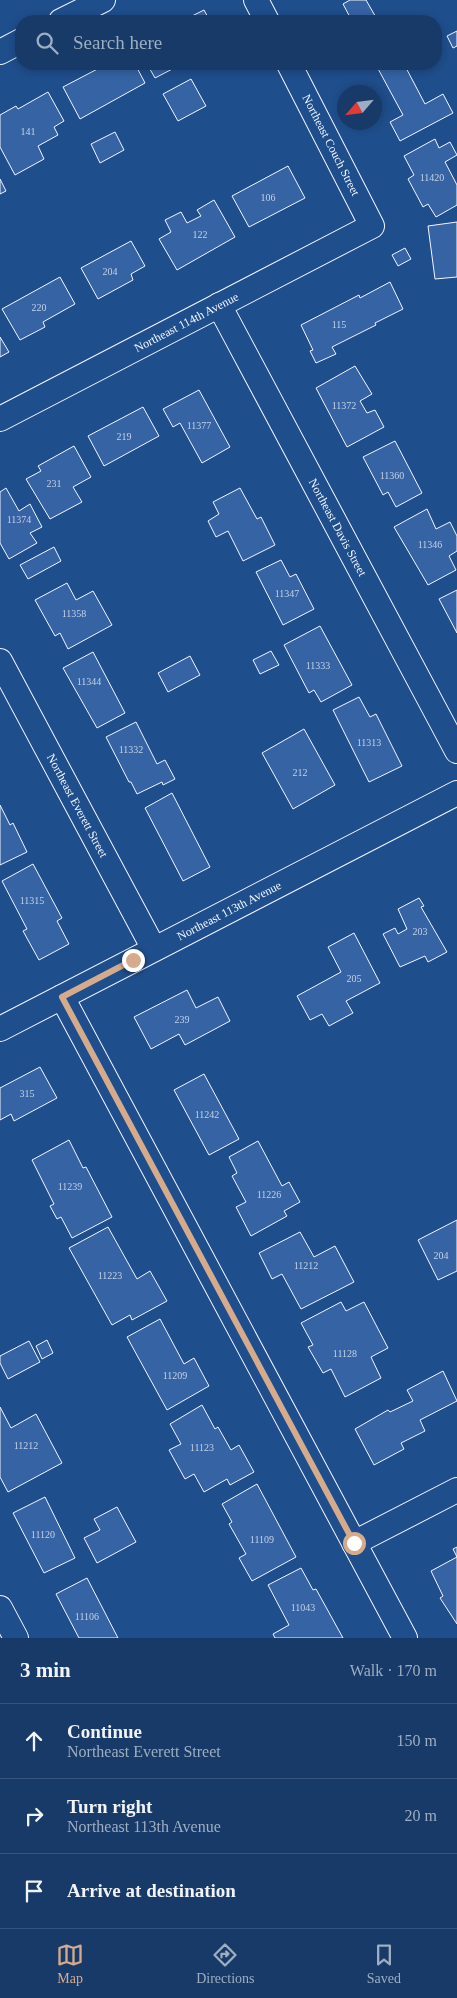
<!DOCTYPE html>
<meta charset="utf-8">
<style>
:root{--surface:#173a69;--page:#20416f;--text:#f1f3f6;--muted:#9eadc0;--line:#36547d;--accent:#d6ab8b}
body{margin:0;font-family:"Times New Roman",serif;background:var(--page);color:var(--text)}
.compass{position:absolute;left:337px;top:85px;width:45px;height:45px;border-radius:50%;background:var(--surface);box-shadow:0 2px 8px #0003;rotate:242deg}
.stop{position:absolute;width:15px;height:15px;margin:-11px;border:4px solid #d6ab8b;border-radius:50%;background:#fff}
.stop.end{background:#d6ab8b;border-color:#fff;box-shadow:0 1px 5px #0008}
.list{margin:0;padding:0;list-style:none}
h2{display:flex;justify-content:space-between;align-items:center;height:65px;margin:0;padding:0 20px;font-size:21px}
h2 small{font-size:16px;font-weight:400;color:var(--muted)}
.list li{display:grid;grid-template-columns:32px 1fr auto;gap:15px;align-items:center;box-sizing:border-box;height:75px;padding:0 20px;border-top:1px solid var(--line)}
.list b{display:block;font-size:19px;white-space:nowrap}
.list p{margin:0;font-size:16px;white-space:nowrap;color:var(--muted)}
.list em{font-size:16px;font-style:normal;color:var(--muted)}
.icon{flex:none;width:28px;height:28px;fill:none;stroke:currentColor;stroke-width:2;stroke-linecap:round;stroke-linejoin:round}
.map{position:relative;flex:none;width:457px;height:1638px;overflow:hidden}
.search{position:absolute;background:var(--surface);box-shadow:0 2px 8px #0003;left:15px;right:15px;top:15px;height:55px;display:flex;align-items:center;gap:12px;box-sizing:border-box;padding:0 18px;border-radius:20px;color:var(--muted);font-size:19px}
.sheet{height:290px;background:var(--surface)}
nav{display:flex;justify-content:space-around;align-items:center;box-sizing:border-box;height:70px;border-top:1px solid var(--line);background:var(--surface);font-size:14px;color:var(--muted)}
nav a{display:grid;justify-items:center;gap:2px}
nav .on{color:var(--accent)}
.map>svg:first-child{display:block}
</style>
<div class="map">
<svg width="457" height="1638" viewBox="0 0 457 1638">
<rect width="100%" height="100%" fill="#1f4e8c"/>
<path fill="#3563a3" stroke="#f2f6ff" d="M350,0h16l12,21h-26l-9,-17z
M204,10l6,11h-28z
M457,31v15l-4,2 -6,-12z
M107,64h28l10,19 -65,36 -17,-32z
M147,64h35l-27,14z
M378,64h26l21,40 18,-10 10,19 -53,28 -10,-19 13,-7 -27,-50z
M191,79l15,27 -28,15 -15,-27z
M48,92l16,29 -10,6 4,8 -20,11 6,13 -29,16 -15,-28v-32l16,-9 2,3z
M115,132l9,18 -24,13 -9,-19z
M435,139l4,9 11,-6 7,13 -12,7 12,23v20l-21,12 -8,-13 -5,3 -15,-28 6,-4 -10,-19z
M288,166l17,32 -56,29 -17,-31z
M0,179l6,12 -6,3z
M214,200l21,37 -58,33 -18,-31 12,-7 -6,-12 16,-8 6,11 14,-7 -4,-6z
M457,222v55l-22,2 -7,-53z
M131,241l14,25 -14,8 2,6 -35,19 -17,-31z
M405,248l6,11 -13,7 -6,-11z
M60,277l15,27 -32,18 2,5 -25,13 -18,-31z
M390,282l13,27 -28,14 1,2 -44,22 4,7 -20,9 -6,-12 3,-1 -12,-25 58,-30 1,3z
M0,337l9,15 -9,5z
M355,366l17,28 -12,7 7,12 8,-3 9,17 -37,20 -31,-59z
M199,390l31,57 -28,16 -22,-40 -7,4 -10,-18z
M143,407l16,29 -55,30 -16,-30z
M395,441l27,52 -26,14 -8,-15 -5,3 -20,-38z
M74,446l17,31 -18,10 9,15 -32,17 -24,-40 15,-8 -3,-5z
M6,488l13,23 11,-7 12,23 -12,6 7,10 -28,16 -9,-16v-51z
M240,488l17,31 4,-2 14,28 -32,16 -15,-30 -12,6 -8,-16 11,-7 -6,-12z
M427,509l9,20 14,-7 7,14v15l-8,5 7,14 -28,15 -34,-58z
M54,547l7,14 -33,18 -8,-14z
M281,560l9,17 6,-3 18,35 -31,16 -27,-53z
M67,583l9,17 17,-9 19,34 -44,24 -8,-16 -5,3 -20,-36z
M457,590v43l-18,-34z
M320,626l32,59 -31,17 -7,-12 -5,3 -25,-48z
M271,651l8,14 -19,9 -7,-14z
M93,652l32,61 -28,15 -34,-60z
M190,656l10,19 -32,17 -10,-19z
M359,697l11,20 6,-3 26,52 -33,16 -36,-72z
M136,722l21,42 8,-4 10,19 -12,6 -1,-3 -25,12 -6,-12h-2l-23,-45z
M304,729l31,56 -42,24 -31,-56z
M172,793l38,74 -27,14 -38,-73z
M0,805l10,20 3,-2 14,29 -27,13z
M33,864l29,54 -5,3 12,23 -30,16 -16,-29 4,-2 -25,-48z
M419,898l5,8 -3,1 26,45 -19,10 -3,-6 -25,11 -17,-33 12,-6 3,6 9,-5 -9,-20z
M354,933l26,50 -34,18 7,12 -24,13 -7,-12 -12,6 -13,-24 44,-24 -13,-25z
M187,990l9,18 22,-11 12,24 -45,24 -6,-11 -28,15 -17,-32z
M40,1067l17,31 -43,23 -3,-7 -11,6v-32z
M204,1074l35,65 -30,16 -35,-65z
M69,1140l14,28 3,-1 26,50 -40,21 -11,-21 -4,2 -7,-13 4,-2 -22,-44z
M258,1141l24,45 7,-4 11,20 -16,9 3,5 -36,20 -15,-29 10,-5 -14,-26 5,-3 -8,-16z
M457,1220v51l-19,9 -20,-40z
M108,1227l29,52 13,-8 17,30 -35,19 -2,-5 -18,10 -43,-77z
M300,1232l14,25 21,-11 19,36 -53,27 -19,-35 -10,5 -13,-26z
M341,1302l5,9 18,-9 24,46 -17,9 10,21 -36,19 -14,-28 -8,4 -15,-26 5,-2 -12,-22z
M160,1319l24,45 10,-6 15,28 -42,24 -40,-73z
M47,1340l6,13 -11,6 -6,-13z
M29,1341l11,21 -32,17 -8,-16v-7z
M443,1371l14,30 -37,19 5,11 -24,12 3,6 -30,16 -19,-36 33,-19 2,2 23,-11 -6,-11z
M202,1405l13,24 3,-2 13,23 8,-5 15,27 -24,13 -3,-6 -23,13 -10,-18 -9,5 -16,-29 12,-6 -11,-20z
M0,1407l11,21 25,-14 26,49 -54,29 -8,-15z
M257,1484l39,73 -44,24 -13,-23 7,-4 -17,-30 3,-2 -10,-18z
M45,1497l30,61 -31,15 -31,-60z
M117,1507l19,35 -39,21 -13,-25 16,-8 -6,-11z
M457,1547v77l-17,-26 3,-2 -12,-25 26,-14 -4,-8z
M301,1568l12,22 3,-1 27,49h-68l-2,-4 16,-9 -21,-40z
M87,1578l31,60h-39l-23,-44z"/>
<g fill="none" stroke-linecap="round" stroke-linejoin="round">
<g stroke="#f2f6ff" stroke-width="26">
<g id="street">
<path d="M256,0l11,21"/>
<path d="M61,21l42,-21"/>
<path d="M0,52l21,-11"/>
<path id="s1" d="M219,305l238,446"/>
<path id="s2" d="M0,419l372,-193 -83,-162"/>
<path id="s3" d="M0,661l154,288"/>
<path d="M62,997l343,641"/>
<path id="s4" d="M0,1029l457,-236"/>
<path d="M354,1543l103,-53"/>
<path d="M0,1608l16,30"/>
</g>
</g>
<use href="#street" stroke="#1f4e8c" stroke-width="24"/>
</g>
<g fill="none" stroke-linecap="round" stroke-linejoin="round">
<path stroke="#d6ab8b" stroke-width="6" d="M133,960l-71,37 292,546"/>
</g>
<g text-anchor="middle" stroke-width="4" stroke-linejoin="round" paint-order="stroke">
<g font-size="10" fill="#c3d1e8">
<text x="28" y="135">141</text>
<text x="432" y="181">11420</text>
<text x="268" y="201">106</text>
<text x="200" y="238">122</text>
<text x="110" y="275">204</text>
<text x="39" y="311">220</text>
<text x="339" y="328">115</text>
<text x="344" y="409">11372</text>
<text x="199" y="429">11377</text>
<text x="124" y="440">219</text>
<text x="392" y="479">11360</text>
<text x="54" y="487">231</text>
<text x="19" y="523">11374</text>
<text x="430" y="548">11346</text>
<text x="287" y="597">11347</text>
<text x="74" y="617">11358</text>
<text x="318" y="669">11333</text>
<text x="89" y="685">11344</text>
<text x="369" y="746">11313</text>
<text x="131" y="753">11332</text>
<text x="300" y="776">212</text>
<text x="32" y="904">11315</text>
<text x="420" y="935">203</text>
<text x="354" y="982">205</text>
<text x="182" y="1023">239</text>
<text x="27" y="1097">315</text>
<text x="207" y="1118">11242</text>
<text x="70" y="1190">11239</text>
<text x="269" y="1198">11226</text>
<text x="441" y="1259">204</text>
<text x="306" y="1269">11212</text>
<text x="110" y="1279">11223</text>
<text x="345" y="1357">11128</text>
<text x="175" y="1379">11209</text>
<text x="26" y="1449">11212</text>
<text x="202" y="1451">11123</text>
<text x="43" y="1538">11120</text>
<text x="262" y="1543">11109</text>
<text x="303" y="1611">11043</text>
<text x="87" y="1620">11106</text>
</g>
<g font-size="12" fill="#f2f6ff" stroke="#1f4e8c">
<text transform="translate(331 145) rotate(63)" y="4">Northeast Couch Street</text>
<text dy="4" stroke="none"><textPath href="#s2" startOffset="210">Northeast 114th Avenue</textPath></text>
<text dy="4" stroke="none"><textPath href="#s1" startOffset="252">Northeast Davis Street</textPath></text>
<text dy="4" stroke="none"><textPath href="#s3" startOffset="164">Northeast Everett Street</textPath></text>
<text dy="4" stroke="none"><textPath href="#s4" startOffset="258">Northeast 113th Avenue</textPath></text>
</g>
</g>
</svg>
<svg class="compass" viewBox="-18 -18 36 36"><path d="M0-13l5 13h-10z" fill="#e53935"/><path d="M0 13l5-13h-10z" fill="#9eadc0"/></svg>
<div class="stop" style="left:354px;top:1543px"></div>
<div class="stop end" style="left:133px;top:960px"></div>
<div class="search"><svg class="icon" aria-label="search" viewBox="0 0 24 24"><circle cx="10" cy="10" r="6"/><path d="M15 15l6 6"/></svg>Search here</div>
</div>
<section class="sheet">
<h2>3 min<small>Walk · 170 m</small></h2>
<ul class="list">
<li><svg class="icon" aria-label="ahead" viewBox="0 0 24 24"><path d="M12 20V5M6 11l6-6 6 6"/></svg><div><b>Continue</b><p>Northeast Everett Street</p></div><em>150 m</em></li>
<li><svg class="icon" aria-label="right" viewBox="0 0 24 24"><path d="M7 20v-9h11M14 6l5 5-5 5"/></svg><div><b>Turn right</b><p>Northeast 113th Avenue</p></div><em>20 m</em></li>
<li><svg class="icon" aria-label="arrive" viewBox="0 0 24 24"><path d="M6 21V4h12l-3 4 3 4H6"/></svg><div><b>Arrive at destination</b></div></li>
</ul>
</section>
<nav>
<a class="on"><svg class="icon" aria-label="map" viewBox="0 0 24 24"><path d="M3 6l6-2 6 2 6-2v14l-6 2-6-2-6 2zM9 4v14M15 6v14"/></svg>Map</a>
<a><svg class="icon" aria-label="directions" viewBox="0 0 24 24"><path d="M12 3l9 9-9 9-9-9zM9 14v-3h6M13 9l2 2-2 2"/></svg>Directions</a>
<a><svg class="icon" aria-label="saved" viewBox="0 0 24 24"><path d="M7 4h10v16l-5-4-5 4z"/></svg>Saved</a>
</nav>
